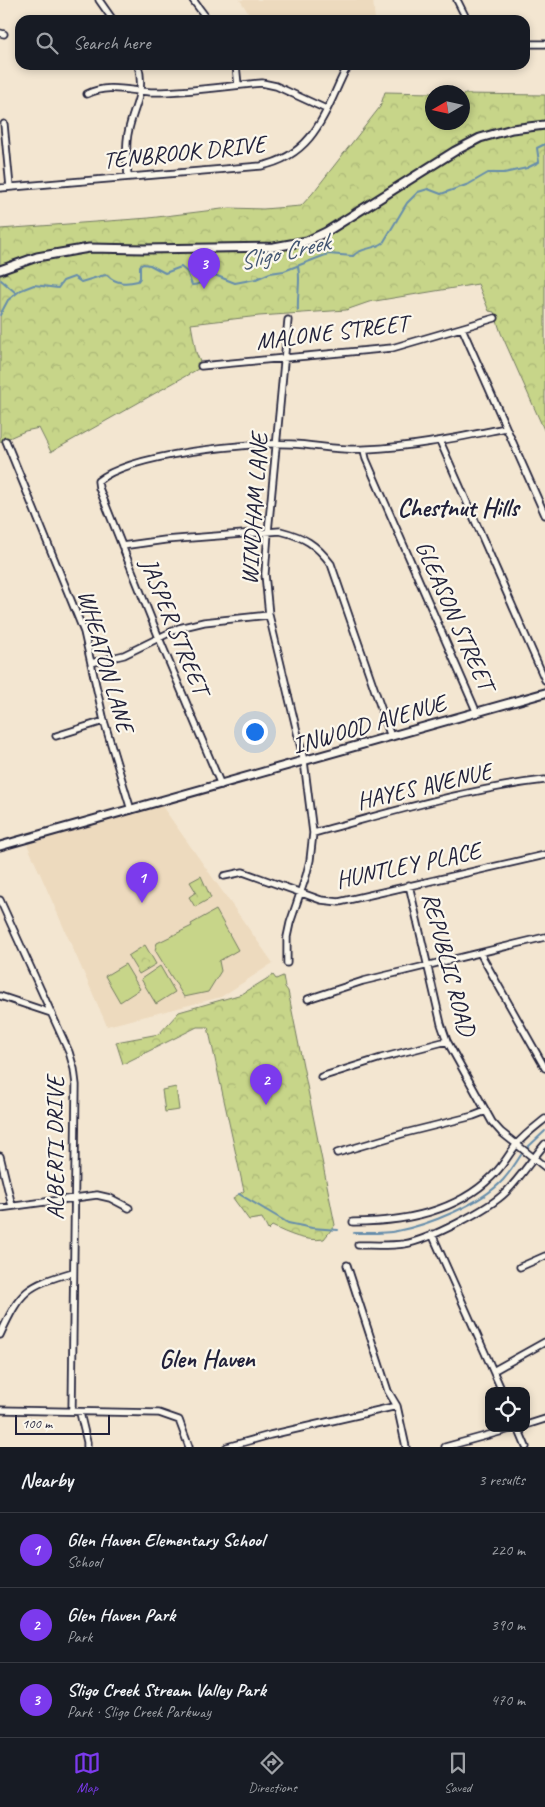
<!DOCTYPE html>
<meta charset="utf-8">
<style>
:root{--surface:#171b24;--page:#242831;--text:#f1f3f6;--muted:#9ea1a6;--line:#363941;--accent:#7c3aed}
body{margin:0;font-family:Caveat,sans-serif;background:var(--page);color:var(--text)}
.controls{position:absolute;right:15px;bottom:15px;display:grid;overflow:hidden;border-radius:10px;box-shadow:0 2px 8px #0003}
.controls button{width:45px;height:45px;display:grid;place-items:center;padding:0;border:0;border-bottom:1px solid var(--line);background:var(--surface);color:var(--text);font:25px sans-serif}
.compass{position:absolute;left:425px;top:85px;width:45px;height:45px;border-radius:50%;background:var(--surface);box-shadow:0 2px 8px #0003;rotate:261deg}
.scale{position:absolute;left:15px;bottom:12px;width:95px;box-sizing:border-box;padding-left:5px;border:2px solid #22223b;border-top:0;font-size:14px;line-height:18px;white-space:nowrap;color:#22223b;-webkit-text-stroke:4px #fbf7ec;paint-order:stroke}
.you{position:absolute;left:254px;top:731px;width:18px;height:18px;margin:-12px;border:4px solid #fff;border-radius:50%;background:#1a73e8;box-shadow:0 0 0 8px #1a73e833}
.badge{display:grid;place-items:center;width:32px;height:32px;border-radius:50%;background:var(--accent);color:#fff;font-size:16px;font-weight:700}
.pin{position:absolute;translate:-50% -41px;filter:drop-shadow(0 1px 2px #0008)}
.pin::after{content:'';position:absolute;top:26px;width:18px;height:15px;background:inherit;clip-path:polygon(0 0,100% 0,50% 100%)}
.list{margin:0;padding:0;list-style:none}
h2{display:flex;justify-content:space-between;align-items:center;height:65px;margin:0;padding:0 20px;font-size:21px}
h2 small{font-size:16px;font-weight:400;color:var(--muted)}
.list li{display:grid;grid-template-columns:32px 1fr auto;gap:15px;align-items:center;box-sizing:border-box;height:75px;padding:0 20px;border-top:1px solid var(--line)}
.list b{display:block;font-size:19px;white-space:nowrap}
.list p{margin:0;font-size:16px;white-space:nowrap;color:var(--muted)}
.list em{font-size:16px;font-style:normal;color:var(--muted)}
.icon{flex:none;width:28px;height:28px;fill:none;stroke:currentColor;stroke-width:2;stroke-linecap:round;stroke-linejoin:round}
.map{position:relative;flex:none;width:545px;height:1447px;overflow:hidden}
.search{position:absolute;background:var(--surface);box-shadow:0 2px 8px #0003;left:15px;right:15px;top:15px;height:55px;display:flex;align-items:center;gap:12px;box-sizing:border-box;padding:0 18px;border-radius:15px;color:var(--muted);font-size:19px}
.sheet{height:290px;background:var(--surface)}
nav{display:flex;justify-content:space-around;align-items:center;box-sizing:border-box;height:70px;border-top:1px solid var(--line);background:var(--surface);font-size:14px;color:var(--muted)}
nav a{display:grid;justify-items:center;gap:2px}
nav .on{color:var(--accent)}
.map>svg:first-child{display:block}
</style>
<div class="map">
<svg width="545" height="1447" viewBox="0 0 545 1447">
<defs>
<pattern id="forest-crowns" width="20" height="18" patternUnits="userSpaceOnUse" patternTransform="scale(1.25)"><rect width="20" height="18" fill="#c7d589"/><path d="M2 6a3 3 0 1 1 6 0M12 15a3 3 0 1 1 6 0" fill="none" stroke="#abb777"/></pattern>
</defs>
<rect width="100%" height="100%" fill="#f3e6d1"/>
<filter id="ink" filterUnits="userSpaceOnUse"><feTurbulence type="fractalNoise" baseFrequency=".02" numOctaves="2"/><feDisplacementMap in="SourceGraphic" scale="10" xChannelSelector="R" yChannelSelector="G"/><feConvolveMatrix kernelMatrix="1 2 1 2 8 2 1 2 1" color-interpolation-filters="sRGB"/></filter>
<g filter="url(#ink)">
<path fill="#eddabe" d="M240,0h133l2,20h-122z
M162,806l111,157 -52,34 -114,29 -80,-182z"/>
<path fill="#c7d589" stroke="#747c62" d="M216,910l22,40 -19,11 2,10 -13,21 -24,5 -29,-47 2,-7 35,-17 -1,-2z
M125,964l15,25 -20,13 -15,-26z
M160,966l15,26 -19,12 -15,-25z
M176,1087l3,23 -14,2 -3,-22z"/>
<path fill="url(#forest-crowns)" stroke="#747c62" d="M385,92l47,1v29h30l1,-28 82,1v337l-44,-99 -7,-21 -5,-1 -11,-27 -109,18 -23,8 -87,6 -68,8 5,28 4,10 -3,1 1,6 -147,83 -12,-24 -14,3 -25,11v-213l149,-11 81,-10 33,1 38,-3 11,-12 68,-87z
M201,876l10,22 -16,9 -6,-10 7,-5 -6,-10z
M145,945l11,19 -17,10 -11,-18z
M273,975l3,4 7,-3 2,11 3,4 47,234 -11,14c-18,3 -36,-5 -52,-13l-4,4 -6,-12 -13,2 -16,-22 11,-7 -36,-164h-11l-74,37 -7,-22 43,-8 20,-22 63,-18z"/>
<g fill="none" stroke-linecap="round" stroke-linejoin="round">
<path stroke="#668dab" stroke-width="2" d="M298,266c3,14 -1,29 0,44
M1,280l15,13
M0,315l8,-15 13,-10 13,-5 24,3 5,-7 11,-4 7,5 20,-6 6,-1c9,9 19,9 31,6l2,-3v-12l3,-2 7,1 15,8 16,-6 6,5 5,13c9,0 13,-6 20,-11l23,9 21,-4 14,-6 14,-2 44,-17 25,2c8,-9 20,-6 30,-13l24,-40 11,-11 10,-3 13,5 28,-10 19,-11h16l23,-5 12,-6 -2,-14 8,-4
M528,1147l17,-16
M239,1194l49,29 24,5 26,2
M354,1233c14,0 29,1 43,-2 31,-6 84,-27 106,-51 7,-8 13,-17 18,-25"/>
<g stroke="#22223b" stroke-width="9">
<path id="minor" d="M99,0l14,20
M193,0l15,20
M457,0l10,20
M0,33l4,1
M525,44h20
M236,65l2,20
M87,94c22,-11 44,-2 68,-2 35,0 71,-6 107,-9l14,3 50,23
M4,124l6,63
M128,177c-1,-12 -2,-24 -1,-36 2,-29 20,-44 11,-76
M0,188l261,-22c53,-11 63,-52 84,-95l6,-6
M462,328l83,187
M201,366l191,-18 103,-30
M6,441l78,191 20,89 27,89
M440,441l105,239
M364,450l2,9 111,254
M122,546l43,-6 115,-9c24,6 36,13 51,33l60,173
M91,663l33,-8 55,-27 25,-6 65,-7
M56,736l48,-15
M221,785l-62,-147 -60,-150 -1,-7c32,-27 151,-39 193,-37 26,1 50,7 76,5 47,-2 93,-12 139,-21
M313,833c76,-20 153,-44 232,-53
M224,876l19,-4 78,28 18,2 206,-47
M409,885l32,139 6,17 45,81 9,10 44,35
M0,900l69,152 5,17 2,16 -4,326
M480,953l65,115
M287,963v-26l3,-14 16,-47 4,-16 3,-27 -9,-72 -35,-146 -4,-41 3,-42 20,-212
M0,996l51,17
M308,999l55,-18 182,-44
M321,1077l60,-19 66,-17
M337,1153l68,-20 68,-17 13,-5
M0,1156l12,50
M0,1208l97,-13 13,3 19,10
M353,1222c52,0 109,-11 145,-52 7,-8 12,-17 18,-25 8,-10 19,-18 29,-26
M432,1234l70,157
M358,1245c15,0 31,1 46,-1 25,-4 85,-35 102,-52 15,-15 26,-33 39,-48
M347,1265l41,126 9,15 9,41
M520,1267l25,-11
M0,1335c21,-45 26,-49 73,-63
M493,1371l52,-29
M0,1410l159,3 20,7 10,27
M80,1413l7,29v5
M526,1425l19,-6
M518,1428l8,19
M227,1447l43,-12 127,-29
M445,1447l69,-19"/>
</g>
<g stroke="#22223b" stroke-width="11">
<path id="tertiary" d="M0,270l37,-13 52,-9 55,1 130,-2 33,-6 19,-9 129,-81 25,-13 32,-9 33,-4
M0,846l545,-153"/>
</g>
<use href="#minor" stroke="#fbf7ec" stroke-width="5.5"/>
<use href="#tertiary" stroke="#fbf7ec" stroke-width="7"/>
</g>
</g>
<g text-anchor="middle" stroke-width="4.5" stroke-linejoin="round" paint-order="stroke">
<g font-size="24" fill="#22223b" stroke="#fbf7ec">
<text transform="translate(184 152) rotate(-6)" y="8">TENBROOK DRIVE</text>
<text transform="translate(332 332) rotate(-7)" y="8">MALONE STREET</text>
<text transform="translate(254 509) rotate(-86)" y="8">WINDHAM LANE</text>
<text transform="translate(455 615) rotate(66)" y="8">GLEASON STREET</text>
<text transform="translate(175 626) rotate(68)" y="8">JASPER STREET</text>
<text transform="translate(106 661) rotate(74)" y="8">WHEATON LANE</text>
<text transform="translate(369 724) rotate(-16)" y="8">INWOOD AVENUE</text>
<text transform="translate(424 786) rotate(-13)" y="8">HAYES AVENUE</text>
<text transform="translate(408 865) rotate(-12)" y="8">HUNTLEY PLACE</text>
<text transform="translate(449 964) rotate(75)" y="8">REPUBLIC ROAD</text>
<text transform="translate(55 1148) rotate(-90)" y="8">ALBERTI DRIVE</text>
</g>
<g font-size="25" font-style="italic" fill="#445773" stroke="#fbf7ec">
<text transform="translate(284 251) rotate(-13)" y="9">Sligo Creek</text>
</g>
<g font-size="25" font-weight="bold" fill="#22223b" stroke="#fbf7ec">
<text x="458" y="516">Chestnut Hills</text>
<text x="207" y="1367">Glen Haven</text>
</g>
</g>
</svg>
<div class="controls">
<button><svg class="icon" aria-label="locate" viewBox="0 0 24 24"><circle cx="12" cy="12" r="6"/><path d="M12 2v4M12 18v4M2 12h4M18 12h4"/></svg></button>
</div>
<svg class="compass" viewBox="-18 -18 36 36"><path d="M0-13l5 13h-10z" fill="#e53935"/><path d="M0 13l5-13h-10z" fill="#9ea1a6"/></svg>
<div class="scale">100 m</div>
<div class="you"></div>
<div class="pin badge" style="left:142px;top:903px">1</div>
<div class="pin badge" style="left:266px;top:1105px">2</div>
<div class="pin badge" style="left:204px;top:289px">3</div>
<div class="search"><svg class="icon" aria-label="search" viewBox="0 0 24 24"><circle cx="10" cy="10" r="6"/><path d="M15 15l6 6"/></svg>Search here</div>
</div>
<section class="sheet">
<h2>Nearby<small>3 results</small></h2>
<ul class="list">
<li><span class="badge">1</span><div><b>Glen Haven Elementary School</b><p>School</p></div><em>220 m</em></li>
<li><span class="badge">2</span><div><b>Glen Haven Park</b><p>Park</p></div><em>390 m</em></li>
<li><span class="badge">3</span><div><b>Sligo Creek Stream Valley Park</b><p>Park · Sligo Creek Parkway</p></div><em>470 m</em></li>
</ul>
</section>
<nav>
<a class="on"><svg class="icon" aria-label="map" viewBox="0 0 24 24"><path d="M3 6l6-2 6 2 6-2v14l-6 2-6-2-6 2zM9 4v14M15 6v14"/></svg>Map</a>
<a><svg class="icon" aria-label="directions" viewBox="0 0 24 24"><path d="M12 3l9 9-9 9-9-9zM9 14v-3h6M13 9l2 2-2 2"/></svg>Directions</a>
<a><svg class="icon" aria-label="saved" viewBox="0 0 24 24"><path d="M7 4h10v16l-5-4-5 4z"/></svg>Saved</a>
</nav>
